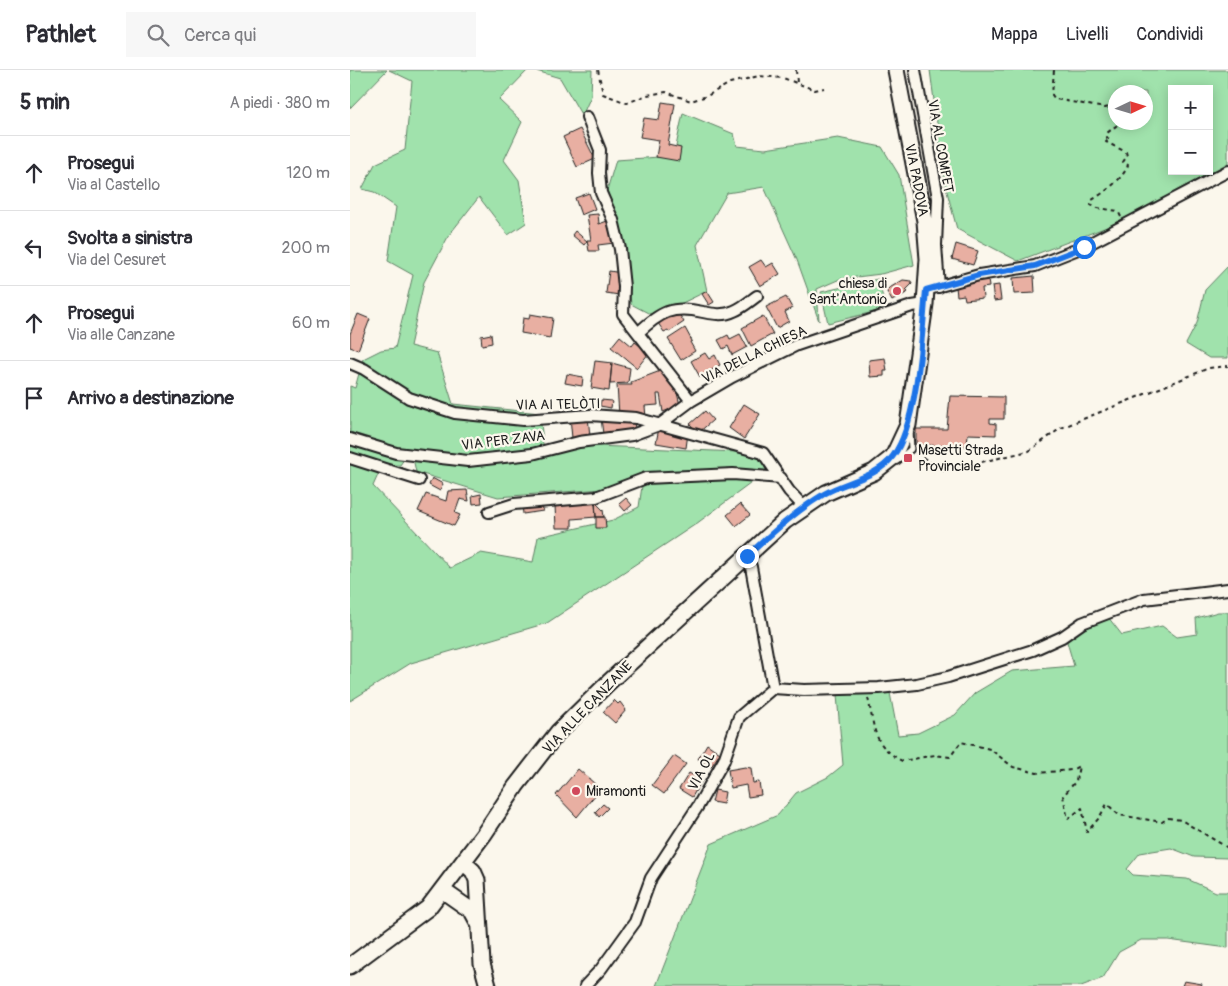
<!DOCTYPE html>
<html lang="it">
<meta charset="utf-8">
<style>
:root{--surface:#fff;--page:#f7f7f7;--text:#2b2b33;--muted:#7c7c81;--line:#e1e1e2}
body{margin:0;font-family:Pangolin,sans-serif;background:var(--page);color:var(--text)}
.controls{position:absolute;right:15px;top:15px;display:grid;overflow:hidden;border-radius:0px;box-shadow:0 2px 12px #0003}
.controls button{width:45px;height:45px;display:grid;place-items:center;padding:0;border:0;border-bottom:1px solid var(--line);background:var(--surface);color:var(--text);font:25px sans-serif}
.compass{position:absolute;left:758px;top:15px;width:45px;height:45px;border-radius:50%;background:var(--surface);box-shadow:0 2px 12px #0003;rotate:86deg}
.stop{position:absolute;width:15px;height:15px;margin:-11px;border:4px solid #1a73e8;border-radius:50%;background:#fff}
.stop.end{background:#1a73e8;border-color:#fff;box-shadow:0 1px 5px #0008}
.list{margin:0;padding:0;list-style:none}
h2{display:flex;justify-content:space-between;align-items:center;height:65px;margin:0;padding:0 20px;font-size:21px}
h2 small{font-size:16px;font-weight:400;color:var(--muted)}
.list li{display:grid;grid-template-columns:32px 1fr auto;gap:15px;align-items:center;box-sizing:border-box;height:75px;padding:0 20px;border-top:1px solid var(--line)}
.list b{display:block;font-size:19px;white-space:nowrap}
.list p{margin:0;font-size:16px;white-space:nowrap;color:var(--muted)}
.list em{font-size:16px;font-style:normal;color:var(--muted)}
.icon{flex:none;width:28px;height:28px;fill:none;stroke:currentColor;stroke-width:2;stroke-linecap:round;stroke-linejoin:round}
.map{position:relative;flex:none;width:878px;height:916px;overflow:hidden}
header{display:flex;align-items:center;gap:30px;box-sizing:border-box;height:70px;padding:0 25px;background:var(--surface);border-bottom:1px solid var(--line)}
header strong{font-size:24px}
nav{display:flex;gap:28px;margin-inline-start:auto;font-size:18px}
.search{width:350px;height:45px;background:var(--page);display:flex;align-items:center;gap:12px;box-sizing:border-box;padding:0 18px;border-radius:0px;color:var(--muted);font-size:19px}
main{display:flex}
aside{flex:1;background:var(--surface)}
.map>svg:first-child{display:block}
</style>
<header>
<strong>Pathlet</strong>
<div class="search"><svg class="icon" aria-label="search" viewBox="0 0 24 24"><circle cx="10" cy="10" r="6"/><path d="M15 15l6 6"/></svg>Cerca qui</div>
<nav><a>Mappa</a><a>Livelli</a><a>Condividi</a></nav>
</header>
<main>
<aside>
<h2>5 min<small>A piedi · 380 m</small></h2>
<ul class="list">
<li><svg class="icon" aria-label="ahead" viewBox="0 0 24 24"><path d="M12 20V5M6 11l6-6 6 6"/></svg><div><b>Prosegui</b><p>Via al Castello</p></div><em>120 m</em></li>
<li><svg class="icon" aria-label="left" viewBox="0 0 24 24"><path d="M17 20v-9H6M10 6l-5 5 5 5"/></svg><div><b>Svolta a sinistra</b><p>Via del Cesuret</p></div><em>200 m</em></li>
<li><svg class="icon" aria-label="ahead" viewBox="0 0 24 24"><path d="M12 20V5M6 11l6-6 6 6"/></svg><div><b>Prosegui</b><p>Via alle Canzane</p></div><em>60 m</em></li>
<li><svg class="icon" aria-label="arrive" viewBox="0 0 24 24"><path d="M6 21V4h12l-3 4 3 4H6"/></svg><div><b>Arrivo a destinazione</b></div></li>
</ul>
</aside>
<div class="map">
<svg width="878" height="916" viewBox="0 0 878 916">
<rect width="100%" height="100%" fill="#fbf7ec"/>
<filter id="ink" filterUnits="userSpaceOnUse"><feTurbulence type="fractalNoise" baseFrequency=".02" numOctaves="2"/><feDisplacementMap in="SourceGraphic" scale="10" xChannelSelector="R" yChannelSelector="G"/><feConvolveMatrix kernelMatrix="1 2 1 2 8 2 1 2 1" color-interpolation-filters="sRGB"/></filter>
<g filter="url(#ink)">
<path fill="#a0e2ac" stroke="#5e7f64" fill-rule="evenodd" d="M0,0h37l-37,38z
M39,0h139l-29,30 23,22 -18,38 15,20 7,43 -18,12 -29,-38 -30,38 -25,47 -14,64 27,7 16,51 87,9 4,40 29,-8 188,8 5,19 -70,52 -149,99 -136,40 -61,38v-315l5,2 8,-29 18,-9 14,-2 18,-73 -25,-14 8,-54 -22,-15 -12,-3 13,-25 30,-14 7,-69zM61,379l5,23 82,25 144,-11 -3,21 -26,13 -75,17 -5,25 -52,-9 -31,15 -77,-82 9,-20 18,-1z
M183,0h59l-1,26 -9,20 -22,-38z
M580,0h298v93l-108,59 -102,39 -61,-32 -12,-45zM822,19h37v82h-37zM766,22h30v30h-30z
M333,43l51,21 3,12 28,3 73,-11 44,9 17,28 15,90 -33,9 -41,5 -23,10 2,32 -22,-61 -33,-73 -37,6 -30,52 10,46 -31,15 -26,8 -19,-10 -6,-53 -18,-61 9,-30 58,-4z
M878,196v92h-19l-23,-14 11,-21 8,-33z
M528,209l8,30 -58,14 -7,-31z
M868,542h10v246l-34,-1 -23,-9 -31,5 -13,16 6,6 54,4 29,13h12v56l-60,-8h-27l-22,12 -16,26 -22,8h-425l55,-142 67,-29 18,-22 32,-16 15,-12 -6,-70 53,-2 8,42 20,-2 37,-18 20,-22 37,-22 62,-5 -9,-31 43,-18 14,18 40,-9 15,11 20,-3 -1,-16z"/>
<path fill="#e8afa2" stroke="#1c1c1c" d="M312,32l13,2 -7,41 13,3 -2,13 -23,-4 3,-17 -19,-3 4,-19 15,2z
M230,59l15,30 -18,8 -14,-30z
M239,123l6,16 -14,6 -6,-17z
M248,144l1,10 11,-4 4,23 -16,2 1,6h-10l-2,-11h4l-4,-25z
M225,161l12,10 -3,4 -12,-10z
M606,174l22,7 -5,14 -21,-6z
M411,190l5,7 7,-4 7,11 -20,12 -11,-19z
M259,201l13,2 -3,22 -13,-2z
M684,206l1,17 -21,1 -1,-16z
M638,209l1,8 -7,1 1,10 -18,2 -1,-5 -7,1 -1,-9 14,-7z
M553,210l8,1 1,3 -6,6 2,2 -16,9 -6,-11z
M649,215l2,15 -7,1 -2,-15z
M357,221l7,11 -5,3 -7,-11z
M436,227l6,11 -7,4 4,9 -12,7 -11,-21z
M327,241l7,11 -15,10 -1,-2 -4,2 -6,-9z
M8,244l12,5 -12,31 -8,-3v-13z
M180,244l23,4 -3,20 -29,-5 2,-15 6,1z
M413,246l10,18 -22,12 -9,-18z
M335,258l7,13 -2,1 5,9 -14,9 -13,-21z
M141,264l1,9 -10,2 -1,-9z
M390,264l7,13 -15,8 -4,-9 -5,3 -5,-9 10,-5 2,4z
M270,266l12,10 3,-4 14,11 -12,15 -26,-21z
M355,283l4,6 6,-4 5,10 -20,12 -9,-16z
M535,288l2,13h-3v5l-14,1 -1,-17z
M245,291l17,2 -3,28 -18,-3z
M262,293l18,5 -2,15 -18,1z
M313,300l12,15 5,20 -17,7 -3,-18h-3l1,11 -13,1 1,12 -27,-3 -2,-30h15l-1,-3z
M217,304l16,3 -1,9 -17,-3z
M600,326l54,1v22h-14v4l6,1v11l-28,-1 -1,12 -51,-1v-16h31z
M251,330l11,1 -1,7 -11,-2z
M394,334l16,10 -16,25 -15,-11z
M355,341l8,9 -15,13 -8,-9z
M220,347h18l2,19 -18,2z
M251,348l33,3 1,8 -32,5z
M309,358l29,5 -2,15 -30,-5z
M82,408l11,6 -3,7 -11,-6z
M117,420l2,11 -9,-2 -5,14 5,2 -6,11 -36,-15 8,-17 20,7 2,-10z
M131,424l1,9 -9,1 -1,-8z
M276,428l6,7 -7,6 -6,-7z
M245,432l8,8 1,7h-8z
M245,432l1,15 -24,2v9h-16l-1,-23z
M192,433l1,8 -20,3 -1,-9z
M390,434l10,11 -14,11 -9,-11z
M246,447h9l1,11h-10z
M264,630l4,4 2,-2 6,8 -11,13 -12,-11z
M357,674l13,9 -9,14 -13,-8z
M324,686l12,8 -22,30 -12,-9z
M395,697l6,1 2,15 6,-1 2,13 -13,2 -2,-12 -15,3 -3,-18z
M228,699l17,15 -5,5 6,5 -19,23 -21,-22z
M339,703l13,7 -10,17 -13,-8z
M365,720l10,2 -2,12 -11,-2z
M253,734l5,4 -9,9 -4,-5z
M834,911l18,3 -1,2h-19z"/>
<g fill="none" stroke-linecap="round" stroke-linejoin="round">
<g stroke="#1c1c1c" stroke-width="9">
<path id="lane" d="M547,391l14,-12 -1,-19"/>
</g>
<g stroke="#1c1c1c" stroke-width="14">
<path id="street" d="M565,0l23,128 -2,47 3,42
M237,47l13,33 -1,23 2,20 12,27 7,29 4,38 -1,27 68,87
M576,220l53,-15 56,-9 48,-19 145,-76
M288,263c22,-21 34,-28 65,-21 10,2 21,4 31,-1 8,-3 16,-10 23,-15
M0,293l14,6 45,29 46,15 68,7 67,-5 46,3 127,35 26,38 15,16
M0,369l46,14 72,8 64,-7 47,-12 53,-7 27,-10 32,-24 41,-24 65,-32 115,-39 13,-2
M0,388l69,22
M139,442l25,-8 82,-7 50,-19 87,-4 48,4
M423,618l31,2 75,-2 38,-4 31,-7 85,-27 29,-13 20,-14 62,-24 84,-10
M235,916l16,-17 34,-47 16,-44 47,-72 26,-46 15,-43 34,-29 -22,-121 -4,-11"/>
</g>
<g stroke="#1c1c1c" stroke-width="19">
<path id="secondary" d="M113,792l10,9 4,9 5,84 6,22
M92,820l30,21 7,13
M0,896l78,-58 56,-74 32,-48 42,-54 51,-50 176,-161 41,-28 48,-21 19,-15 15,-32 17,-121 3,-45 -3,-38 -29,-151"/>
</g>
<path stroke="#1c1c1c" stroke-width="2" stroke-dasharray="4 4" stroke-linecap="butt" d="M248,0l5,24 24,9 20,-8 19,-3 25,9 16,-5 23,-13 29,-7 24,2 32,12 9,-2
M446,0l1,13
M704,0l-2,25 3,4 50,9 11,-3
M766,41v5
M771,147l-3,-6 -20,-3 -7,-3 1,-5c12,-7 31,-21 36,-35l-5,-3 4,-6 -1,-4 -20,-10 4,-3 -3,-1v-5l14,-11
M566,383l27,18 86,-20 32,-23 148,-60 19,-2
M518,628c7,31 4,46 34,63l33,-6 15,2 11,-15 29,7 23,18 24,6 35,-3 7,-4 -3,15 -13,15 5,23 14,-11 5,24 12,-14 8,-14 12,11 43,7 6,-4 13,2 47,28"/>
<use href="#lane" stroke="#fbf7ec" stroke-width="5"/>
<use href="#street" stroke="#fbf7ec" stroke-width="10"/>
<use href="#secondary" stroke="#fbf7ec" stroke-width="15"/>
</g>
</g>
<g fill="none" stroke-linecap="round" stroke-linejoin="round" filter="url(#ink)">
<path stroke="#1a73e8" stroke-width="6" d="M397,486c25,-23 49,-45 77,-62 22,-13 53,-16 69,-38 25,-32 29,-124 33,-166l53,-15 56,-9 49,-19"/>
</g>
<g fill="#d1495b" stroke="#fbf7ec" stroke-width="2">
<circle cx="547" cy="221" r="5"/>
<rect x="553" y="383" width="10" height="10" rx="2.5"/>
<circle cx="226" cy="721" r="5"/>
</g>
<g text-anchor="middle" stroke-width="4.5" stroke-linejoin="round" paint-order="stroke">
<g font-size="14" fill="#1c1c1c" stroke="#fbf7ec">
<text transform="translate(591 76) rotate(80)" y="5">VIA AL COMPET</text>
<text transform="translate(567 110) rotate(79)" y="5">VIA PADOVA</text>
<text transform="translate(404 284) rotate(-26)" y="5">VIA DELLA CHIESA</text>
<text transform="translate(208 334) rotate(-1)" y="5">VIA AI TELÒTI</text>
<text transform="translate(153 370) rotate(-7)" y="5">VIA PER ZAVA</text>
<text transform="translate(237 637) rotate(-46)" y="5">VIA ALLE CANZANE</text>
<text transform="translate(351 701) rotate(-62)" y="5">VIA OL</text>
</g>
<g font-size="14" fill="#1c1c1c" stroke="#fbf7ec" text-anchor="start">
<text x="537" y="218" text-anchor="end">chiesa di<tspan x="537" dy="16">Sant'Antonio</tspan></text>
<text x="568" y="385">Masetti Strada<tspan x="568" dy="16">Provinciale</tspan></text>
<text x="236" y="726">Miramonti</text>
</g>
</g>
</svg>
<div class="controls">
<button>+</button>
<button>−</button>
</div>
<svg class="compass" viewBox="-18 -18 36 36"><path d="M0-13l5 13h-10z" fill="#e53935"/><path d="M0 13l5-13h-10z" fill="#7c7c81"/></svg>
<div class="stop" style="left:734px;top:177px"></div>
<div class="stop end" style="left:397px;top:486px"></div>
</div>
</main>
